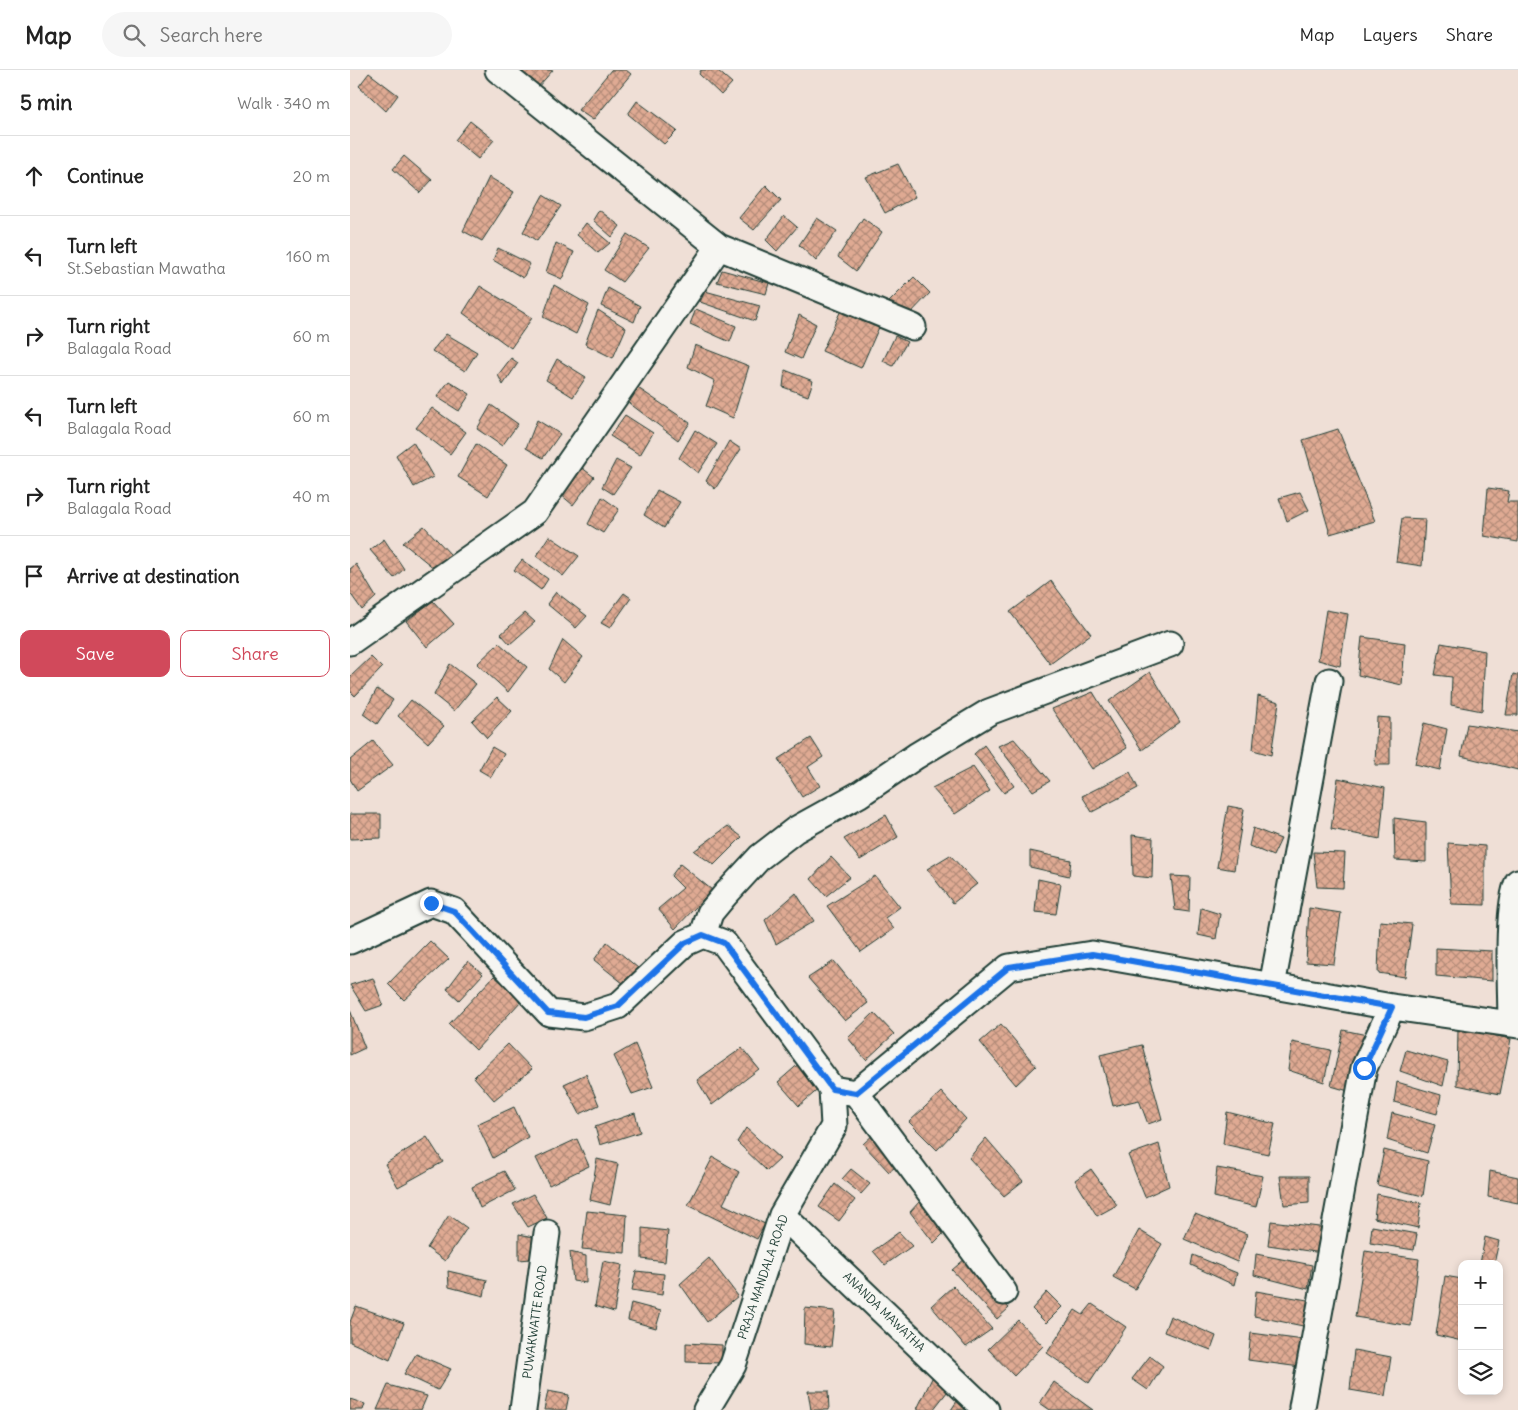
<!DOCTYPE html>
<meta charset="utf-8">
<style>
:root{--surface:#fff;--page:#f6f6f6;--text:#222;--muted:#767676;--line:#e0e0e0;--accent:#d1495b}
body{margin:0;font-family:Delius,sans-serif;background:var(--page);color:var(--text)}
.controls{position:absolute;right:15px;bottom:15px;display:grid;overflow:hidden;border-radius:10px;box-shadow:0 2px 8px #0003}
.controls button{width:45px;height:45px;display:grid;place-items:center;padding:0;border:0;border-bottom:1px solid var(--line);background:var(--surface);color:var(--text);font:25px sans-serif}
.stop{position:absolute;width:15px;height:15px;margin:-11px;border:4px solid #1a73e8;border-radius:50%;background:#fff}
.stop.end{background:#1a73e8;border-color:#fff;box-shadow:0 1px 5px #0008}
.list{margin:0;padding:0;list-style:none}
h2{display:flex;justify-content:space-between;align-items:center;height:65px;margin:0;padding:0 20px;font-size:21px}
h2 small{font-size:16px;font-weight:400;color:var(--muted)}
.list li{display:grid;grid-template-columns:32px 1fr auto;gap:15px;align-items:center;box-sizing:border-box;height:80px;padding:0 20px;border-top:1px solid var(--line)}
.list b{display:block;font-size:19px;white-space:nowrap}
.list p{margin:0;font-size:16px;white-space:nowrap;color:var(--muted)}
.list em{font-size:16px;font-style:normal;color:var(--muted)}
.actions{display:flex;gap:10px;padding:15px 20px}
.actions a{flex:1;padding:11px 0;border:1px solid var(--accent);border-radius:10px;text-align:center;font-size:18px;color:var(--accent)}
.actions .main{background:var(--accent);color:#fff}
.icon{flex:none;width:28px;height:28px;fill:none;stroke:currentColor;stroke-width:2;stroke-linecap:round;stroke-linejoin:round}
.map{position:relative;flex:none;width:1168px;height:1340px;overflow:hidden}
header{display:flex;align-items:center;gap:30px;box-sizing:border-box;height:70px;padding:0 25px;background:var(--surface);border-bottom:1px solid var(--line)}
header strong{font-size:24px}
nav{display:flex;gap:28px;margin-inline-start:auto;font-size:18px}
.search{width:350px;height:45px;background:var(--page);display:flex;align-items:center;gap:12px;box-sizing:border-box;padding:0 18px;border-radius:28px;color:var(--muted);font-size:19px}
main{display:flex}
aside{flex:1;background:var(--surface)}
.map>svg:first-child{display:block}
</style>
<header>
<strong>Map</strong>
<div class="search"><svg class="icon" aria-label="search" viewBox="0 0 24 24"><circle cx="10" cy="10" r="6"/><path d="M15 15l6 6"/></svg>Search here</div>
<nav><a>Map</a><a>Layers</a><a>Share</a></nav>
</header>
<main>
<aside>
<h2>5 min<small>Walk · 340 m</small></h2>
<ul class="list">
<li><svg class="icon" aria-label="ahead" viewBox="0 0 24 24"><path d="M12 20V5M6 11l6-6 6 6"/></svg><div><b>Continue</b></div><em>20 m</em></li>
<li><svg class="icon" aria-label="left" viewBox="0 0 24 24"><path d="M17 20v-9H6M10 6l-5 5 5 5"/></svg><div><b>Turn left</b><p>St.Sebastian Mawatha</p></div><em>160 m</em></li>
<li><svg class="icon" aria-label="right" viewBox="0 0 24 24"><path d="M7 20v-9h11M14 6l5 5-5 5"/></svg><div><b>Turn right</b><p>Balagala Road</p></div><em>60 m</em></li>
<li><svg class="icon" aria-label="left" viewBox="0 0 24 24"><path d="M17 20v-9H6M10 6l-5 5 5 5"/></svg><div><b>Turn left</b><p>Balagala Road</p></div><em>60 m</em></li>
<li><svg class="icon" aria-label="right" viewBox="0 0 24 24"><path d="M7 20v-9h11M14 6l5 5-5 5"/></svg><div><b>Turn right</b><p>Balagala Road</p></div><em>40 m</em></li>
<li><svg class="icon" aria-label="arrive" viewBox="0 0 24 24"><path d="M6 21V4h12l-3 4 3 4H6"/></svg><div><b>Arrive at destination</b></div></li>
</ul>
<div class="actions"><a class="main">Save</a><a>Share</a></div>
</aside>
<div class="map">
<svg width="1168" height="1340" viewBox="0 0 1168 1340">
<defs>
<pattern id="building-cross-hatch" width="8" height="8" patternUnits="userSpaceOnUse" patternTransform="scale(1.25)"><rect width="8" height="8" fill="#dfaa93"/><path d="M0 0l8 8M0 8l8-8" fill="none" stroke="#b48c79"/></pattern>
</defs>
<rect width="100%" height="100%" fill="#efdfd6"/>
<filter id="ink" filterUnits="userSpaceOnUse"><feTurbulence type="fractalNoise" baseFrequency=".02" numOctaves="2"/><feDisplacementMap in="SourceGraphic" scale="10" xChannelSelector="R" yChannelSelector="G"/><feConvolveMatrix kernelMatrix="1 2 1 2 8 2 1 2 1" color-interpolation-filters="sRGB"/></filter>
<g filter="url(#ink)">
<path fill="url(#building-cross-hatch)" stroke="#1f3d34" d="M166,0h37l-16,18z
M261,0h15l5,4 -38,46 -15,-10z
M351,0h16l15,13 -11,12 -22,-21z
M19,3l29,22 -12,16 -27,-25z
M287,31l40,30 -13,13 -36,-30z
M120,51l24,19 -16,19 -23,-19z
M54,86l28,24 -12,13 -27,-24z
M548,94l17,33 -30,16 -19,-36z
M139,107l25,15 -32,49 -19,-10z
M416,115l15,15 -27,30 -15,-12z
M193,125l18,11 -24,35 -14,-9z
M249,140l21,16 -8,11 -19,-17z
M434,146l13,11 -20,24 -11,-11z
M467,148l20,13 -21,30 -17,-16z
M513,148l19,14 -26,39 -18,-14z
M236,153l24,20 -12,10 -21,-18z
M277,164l22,14 -27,34 -18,-12z
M206,173l18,9 -12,27 -16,-7z
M148,178l32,16 -7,14 -30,-18z
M372,200l47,13 -3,11 -49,-12z
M564,207l16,16 -22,23 -24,-9z
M204,215l35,20 -13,29 -33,-17z
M130,216l52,32 -21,30 -48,-35z
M258,218l32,18 -6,16 -33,-16z
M355,221l55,15 -5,15 -55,-19z
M492,238l38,17 -19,43 -39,-17z
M346,239l40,17 -6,16 -40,-18z
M248,240l28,18 -13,30 -28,-14z
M449,245l17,9 -15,35 -16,-7z
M96,264l31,18 -12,19 -33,-20z
M545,266l12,6 -14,24 -10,-5z
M345,275l54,21 -16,52 -27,-12 9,-25 -27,-14z
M161,288l7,5 -15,22 -5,-10z
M207,289l29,18 -13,20 -27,-17z
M435,300l28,11 -5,15 -25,-9z
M99,311l21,13 -11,17 -22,-14z
M288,318l52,35 -12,17 -49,-37z
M141,335l27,19 -16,22 -25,-17z
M82,338l34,24 -16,22 -34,-26z
M275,345l28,18 -13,22 -30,-19z
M187,350l23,14 -17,24 -17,-10z
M988,359l37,92 -45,13 -27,-94z
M345,360l22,14 -19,29 -19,-15z
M379,371l12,8 -26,40 -9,-8z
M63,372l20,35 -19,10 -18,-32z
M126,374l31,21 -19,31 -30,-19z
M266,390l15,8 -18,26 -11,-7z
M231,397l13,10 -21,28 -13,-11z
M1138,418l21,3 -2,11h11v40l-34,-6z
M307,420l23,12 -16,26 -20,-13z
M950,422l9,18 -22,11 -8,-23z
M252,427l17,12 -16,24 -15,-9z
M1052,448l23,1 -3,47 -26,-4z
M74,456l27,29 -16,14 -32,-26z
M199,466l30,20 -16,20 -27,-20z
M34,469l20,30 -10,9 -24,-28z
M172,490l26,19 -7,11 -27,-20z
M6,494l20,33 -14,13 -12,-17v-24z
M701,511l40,53 -41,30 -40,-52z
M206,522l31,24 -11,12 -29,-24z
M274,523l7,5 -21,30 -9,-5z
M83,531l21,23 -27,23 -21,-26z
M976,540l22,4 -8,52 -22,-6z
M175,543l10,9 -25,22 -9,-10z
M1012,567l43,6 -3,42 -44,-10z
M213,570l20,17 -19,25 -15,-13z
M149,573l28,24 -19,25 -31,-28z
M1091,573l44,8 -3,60 -31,-6 1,-28 -17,-2z
M21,587l11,11 -27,28 -5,-5v-14z
M100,594l26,20 -22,27 -20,-16z
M800,602l30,50 -38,28 -33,-49z
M1163,604l5,1v40h-12z
M27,619l16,11 -16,24 -14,-10z
M743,622l34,56 -35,21 -40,-60z
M908,626l21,6 -8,53 -18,-5z
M147,627l15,14 -25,27 -15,-17z
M61,630l33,26 -16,17 -30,-27z
M1027,647l13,1v47h-15z
M1074,653l23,6 -7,41 -25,-6z
M1117,654l51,8v38l-57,-14z
M461,668l12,19 -15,10 12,19 -18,11 -24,-38z
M664,669l36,42 -17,10 -35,-45z
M23,671l20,24 -36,26 -7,-12v-19z
M634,675l30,41 -10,7 -30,-39z
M142,677l12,7 -13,23 -12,-7z
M623,697l17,24 -35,23 -23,-26z
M780,702l8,16 -46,24 -10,-16z
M988,708l47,10 -5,51 -49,-10z
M878,736l16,3 -10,61 -17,-3z
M0,744h31v24l-31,1z
M536,745l12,22 -38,23 -16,-21z
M1044,748l32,4v40l-31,-2z
M378,756l14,11 -28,28 -20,-14z
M903,758l28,11 -8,17 -24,-10z
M782,765l21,3 -1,40 -19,-2z
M1098,773l37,3v59l-34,-1z
M680,781l41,9 -2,16 -39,-9z
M963,782l32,1 -2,35 -26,-1z
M600,785l27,29 -24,19 -26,-34z
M481,787l19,20 -24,19 -15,-17z
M330,794l32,26 -37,39 -17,-20 25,-21 -12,-12z
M525,806l25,31 -15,11 9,11 -33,23 -34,-46z
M821,806l19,1 -1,35 -14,-2z
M688,809l23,5 -5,30 -21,-2z
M446,823l18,28 -38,23 -11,-24z
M851,838l19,6 -4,25 -18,-4z
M959,838l32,5 -7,51 -28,-2z
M1030,851l32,3 -7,53 -27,-4z
M80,871l19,18 -45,41 -16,-16z
M257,872l31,26 -14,16 -30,-24z
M1086,878l56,3v30l-56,-5z
M118,891l15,13 -24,26 -12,-11z
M484,891l34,42 -23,18 -37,-43z
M144,906l28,24 -46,50 -27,-26z
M23,908l10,27 -17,6 -16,-26z
M0,940l15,38 -15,7z
M524,943l20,21 -28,26 -18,-22z
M651,954l35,42 -20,19 -36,-43z
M1108,958l53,11 -11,55 -43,-9z
M993,960l24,5 -15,57 -21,-6z
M942,972l39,8 -7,32 -36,-12z
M158,974l24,25 -38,31 -20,-23z
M285,974l18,43 -21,7 -18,-38z
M792,975l20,74 -14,5 -9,-24 -26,6 -13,-51z
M392,978l17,21 -47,36 -15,-25z
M1056,980l42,12 -5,24 -43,-15z
M452,991l19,26 -22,19 -21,-24z
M236,1004l13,31 -19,9 -16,-30z
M1047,1012l44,13 -4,19 -43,-12z
M591,1022l25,27 -29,31 -28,-28z
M164,1037l14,30 -35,21 -16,-34z
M877,1042l48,12 -7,30 -45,-10z
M285,1043l5,19 -40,13 -5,-18z
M1042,1043l43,12 -8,28 -40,-13z
M396,1058l34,31 -13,12 -30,-29z
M526,1062l24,31 -11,9 -26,-28z
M77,1067l16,25 -45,25 -13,-23z
M636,1068l37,43 -19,15 -35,-38z
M227,1069l12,27 -40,19 -13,-27z
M809,1074l10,42 -24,11 -17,-42z
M1034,1080l44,11 -5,35 -46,-11z
M363,1087l26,15 -16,32 42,20 -8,15 -69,-34z
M247,1089l21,5 -8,41 -20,-5z
M867,1098l46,8 -7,31 -42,-10z
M501,1099l19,15 -9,10 -19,-15z
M741,1099l26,36 -20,11 -22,-36z
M154,1101l11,19 -35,18 -8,-21z
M1140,1101l28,6v26l-30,-6z
M930,1106h29v27l-25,2z
M485,1114l20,16 -16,21 -20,-14z
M183,1124l14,24 -19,9 -15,-23z
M1027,1124l44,9 -3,25 -44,-10z
M570,1131l25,31 -11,11 -24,-31z
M237,1141l40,4 -2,38 -43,-4z
M845,1144l52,20 -10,28 -53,-23z
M99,1145l18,13 -22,33 -18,-13z
M921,1151l56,7 -5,25 -54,-8z
M1022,1156l45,8 -3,16 -44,-7z
M292,1158l26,3 -3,31 -23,-3z
M789,1160l23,14 -27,45 -22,-12z
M549,1162l13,14 -27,19 -12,-14z
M169,1164l14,3 -2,22 -12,1z
M1135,1167l14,4 -5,23h-14z
M1015,1181l54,8 -8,67 -56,-9z
M220,1182l16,4v27l-13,-2z
M906,1184l56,11 -4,24 -54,-14z
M843,1185l44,18 -3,12 -43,-20z
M359,1188l29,38 -31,26 -27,-38z
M616,1188l43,50 -12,11 -45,-49z
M253,1191l19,4 -8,47 -19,-6z
M98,1201l39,9 -3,16 -35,-9z
M286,1201l28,3 -2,21 -30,-5z
M1095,1206l17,3v62l-26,-6z
M603,1216l39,43 -26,18 -35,-41z
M906,1221l57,10 -5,26 -54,-11z
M697,1222l15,15 -16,16 -14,-14z
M281,1233l30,8 -5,17 -28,-8z
M742,1234l34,23 -37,56 -42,-30 28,-43 8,5z
M6,1236l48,17 -14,37 -40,-18v-20z
M455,1238l30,3 -4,36 -27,-3z
M820,1246l46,20 -5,14 -47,-18z
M668,1250l25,26 -29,30 -26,-27z
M901,1263l53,7 -4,27 -52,-7z
M336,1273l36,2v18l-36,-1z
M1004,1280l37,7 -6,39 -35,-6z
M66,1284l35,15 -13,21 -34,-16z
M800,1286l13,10 -15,24 -16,-11z
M584,1304l17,13 -18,23h-14l-2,-1z
M704,1312l39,28h-43l-10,-7z
M38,1315l39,11 -6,14h-44z
M198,1321l21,4 -3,15h-22z
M458,1321h20l1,19h-18z
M0,1329l15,5 -2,6h-13z
M607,1331l10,9h-16z"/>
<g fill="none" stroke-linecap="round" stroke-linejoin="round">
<g stroke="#1f3d34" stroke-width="29">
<path id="minor" d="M369,177l194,80
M0,572l185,-130 184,-265 -221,-177
M353,865l7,-22 15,-18 35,-38 35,-27 65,-36 56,-38 73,-44 181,-68
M0,871l81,-38 23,8 95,102 35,4 34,-11 67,-63 18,-8 21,8 108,146
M922,916l57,-305
M1161,954c0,-33 -5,-116 7,-142
M482,1019l24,4 153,-126 83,-13 300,53 126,18
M506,1023l148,199
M432,1145l204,195
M952,1337l62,-339 28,-61
M173,1340l24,-177
M356,1340l27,-45 49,-150 52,-89 -2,-37"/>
</g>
<use href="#minor" stroke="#f6f6f2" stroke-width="25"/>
</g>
</g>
<g fill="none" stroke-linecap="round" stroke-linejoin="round" filter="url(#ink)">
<path stroke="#1a73e8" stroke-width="6" d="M81,833l23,8 94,102 36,4 34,-11 67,-63 18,-8 21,8 108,146 24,4 153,-126 83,-13 300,53 -28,61"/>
</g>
<g text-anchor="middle" stroke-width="4" stroke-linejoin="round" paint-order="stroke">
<g font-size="12" fill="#1f3d34" stroke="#f6f6f2">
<text transform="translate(413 1207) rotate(-71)" y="4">PRAJA MANDALA ROAD</text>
<text transform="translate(534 1242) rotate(44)" y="4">ANANDA MAWATHA</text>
<text transform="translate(185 1252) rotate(-82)" y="4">PUWAKWATTE ROAD</text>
</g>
</g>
</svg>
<div class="controls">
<button>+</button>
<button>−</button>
<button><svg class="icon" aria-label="layers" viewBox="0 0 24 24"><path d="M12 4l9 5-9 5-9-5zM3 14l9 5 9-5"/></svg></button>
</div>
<div class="stop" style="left:1014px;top:998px"></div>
<div class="stop end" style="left:81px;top:833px"></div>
</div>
</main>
